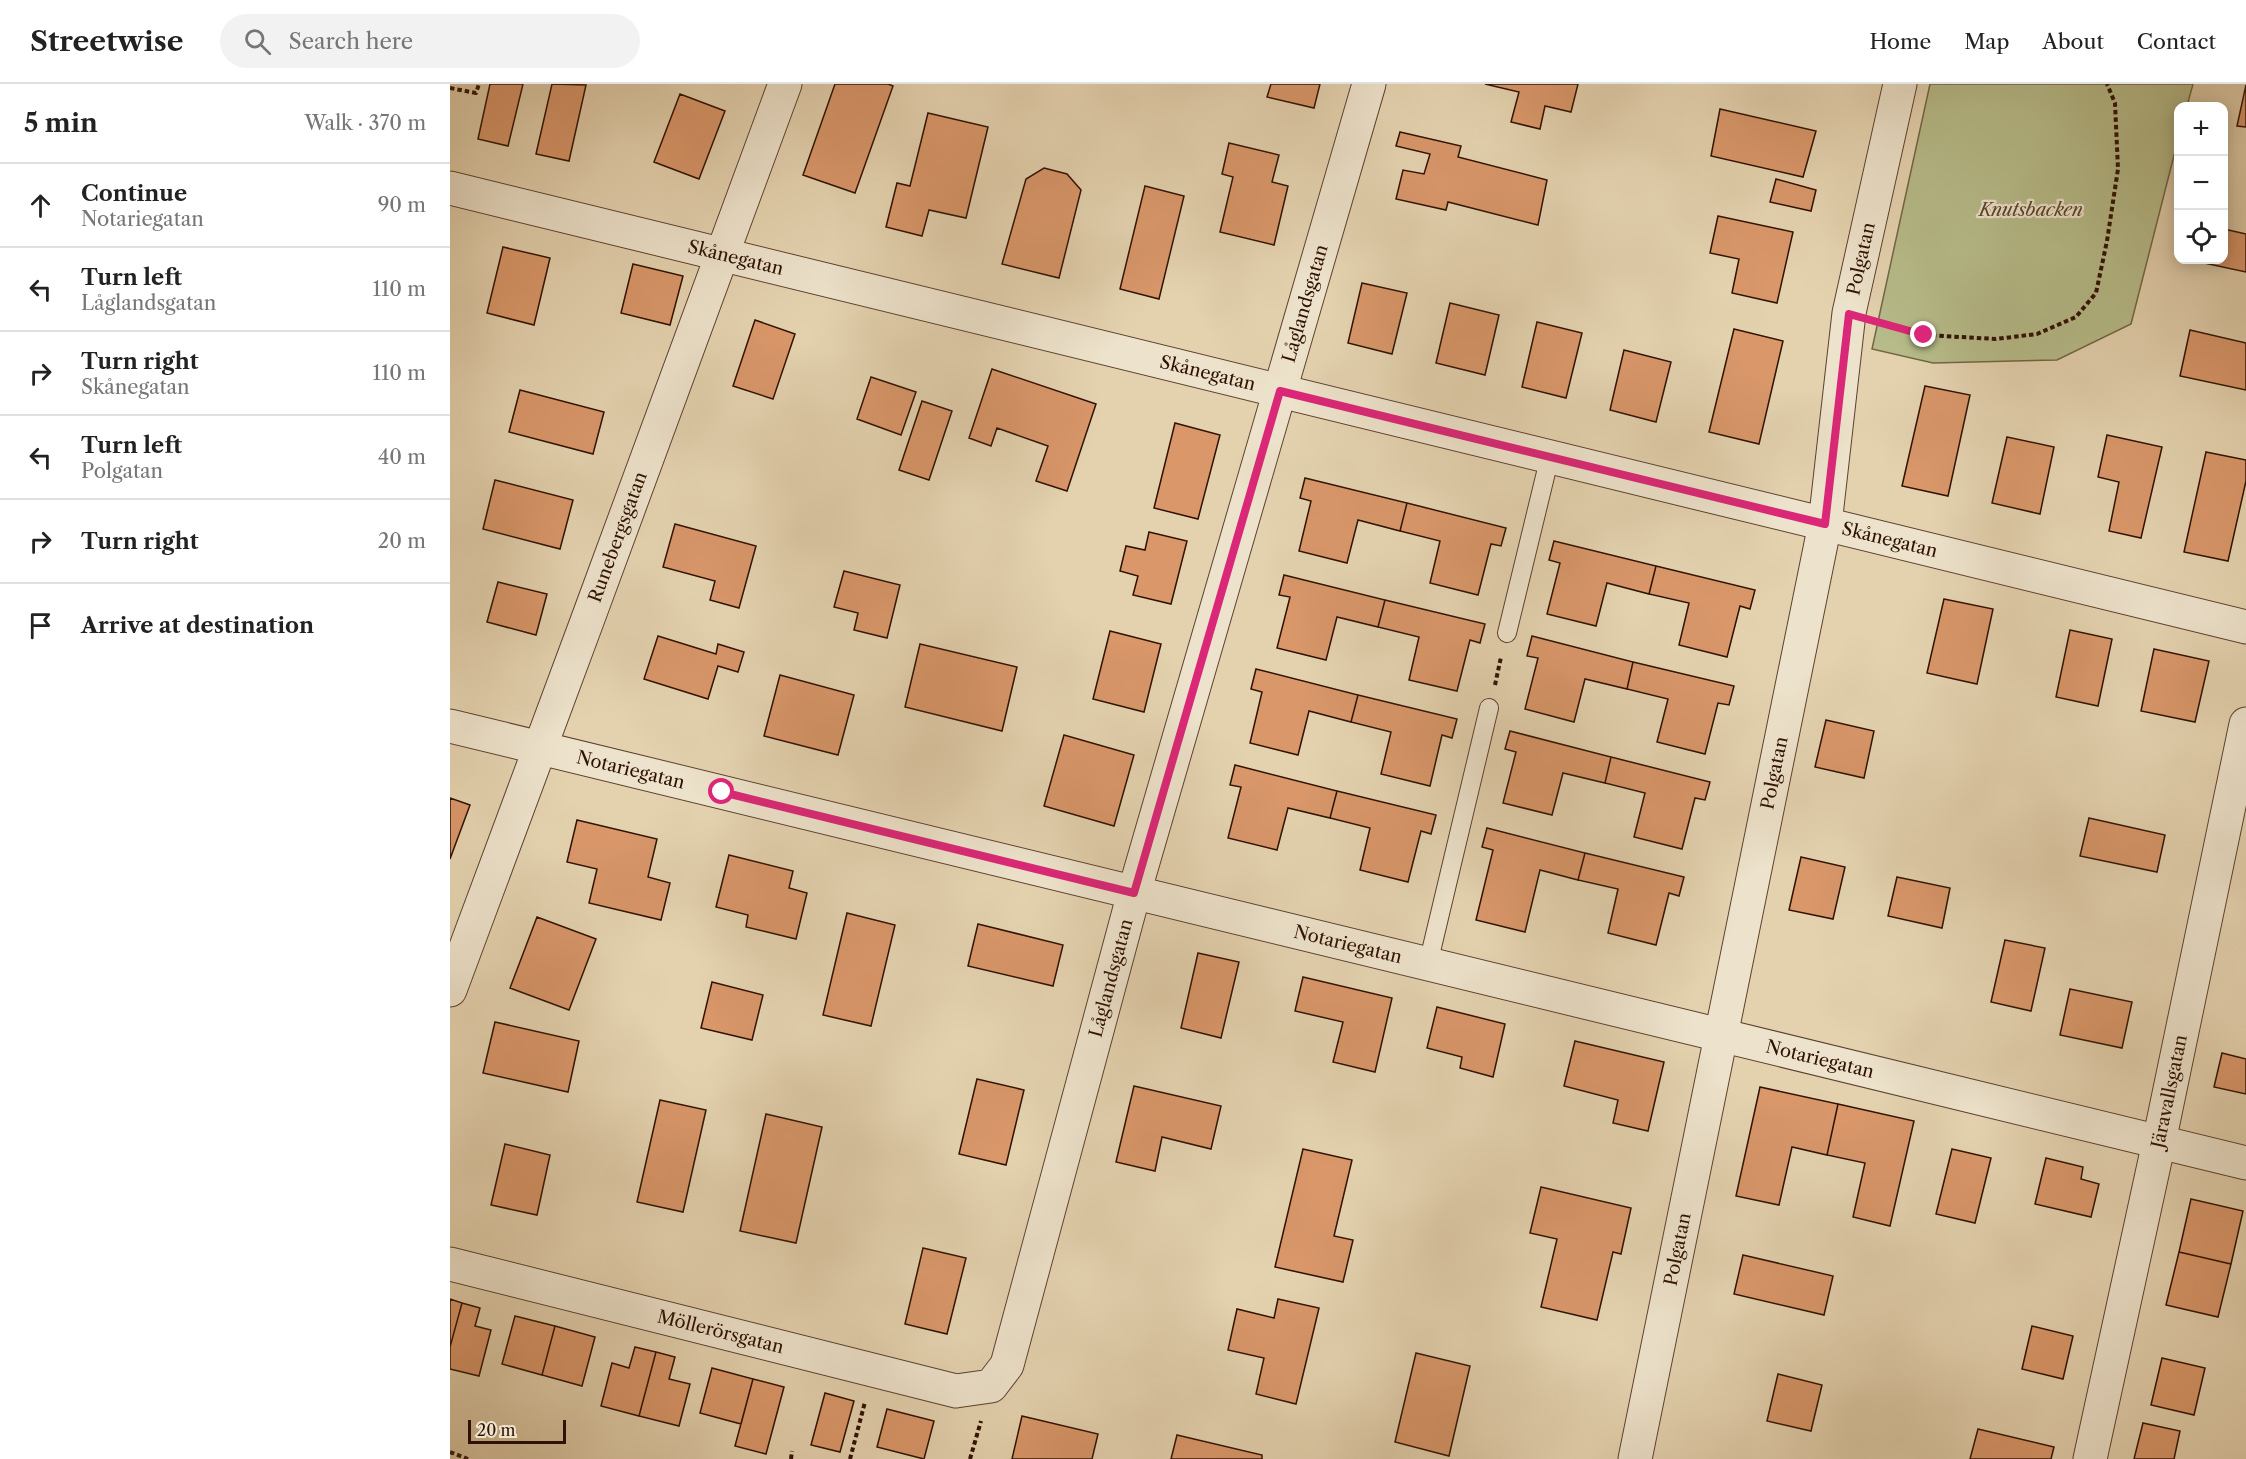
<!DOCTYPE html>
<meta charset="utf-8">
<style>
:root{--surface:#fff;--page:#f2f2f2;--text:#222;--muted:#767676;--line:#e0e0e0}
body{margin:0;font-family:"Libre Caslon Text",serif;background:var(--page);color:var(--text)}
.controls{position:absolute;right:18px;top:18px;display:grid;overflow:hidden;border-radius:12px;box-shadow:0 3px 15px #0003}
.controls button{width:54px;height:54px;display:grid;place-items:center;padding:0;border:0;border-bottom:2px solid var(--line);background:var(--surface);color:var(--text);font:30px sans-serif}
.scale{position:absolute;left:18px;bottom:15px;width:98px;box-sizing:border-box;padding-left:6px;border:3px solid #301204;border-top:0;font-size:16px;line-height:21px;white-space:nowrap;color:#301204;-webkit-text-stroke:4px #ede2cb;paint-order:stroke}
.stop{position:absolute;width:18px;height:18px;margin:-14px;border:4px solid #db2777;border-radius:50%;background:#fff}
.stop.end{background:#db2777;border-color:#fff;box-shadow:0 2px 6px #0008}
.list{margin:0;padding:0;list-style:none}
h2{display:flex;justify-content:space-between;align-items:center;height:78px;margin:0;padding:0 24px;font-size:26px}
h2 small{font-size:20px;font-weight:400;color:var(--muted)}
.list li{display:grid;grid-template-columns:39px 1fr auto;gap:18px;align-items:center;box-sizing:border-box;height:84px;padding:0 24px;border-top:2px solid var(--line)}
.list b{display:block;font-size:22px;white-space:nowrap}
.list p{margin:0;font-size:20px;white-space:nowrap;color:var(--muted)}
.list em{font-size:20px;font-style:normal;color:var(--muted)}
.icon{flex:none;width:33px;height:33px;fill:none;stroke:currentColor;stroke-width:2;stroke-linecap:round;stroke-linejoin:round}
.map{position:relative;flex:none;width:1796px;height:1375px;overflow:hidden}
header{display:flex;align-items:center;gap:36px;box-sizing:border-box;height:84px;padding:0 30px;background:var(--surface);border-bottom:2px solid var(--line)}
header strong{font-size:28px}
nav{display:flex;gap:33px;margin-inline-start:auto;font-size:21px}
.search{width:420px;height:54px;background:var(--page);display:flex;align-items:center;gap:15px;box-sizing:border-box;padding:0 21px;border-radius:33px;color:var(--muted);font-size:22px}
main{display:flex}
aside{flex:1;background:var(--surface)}
.map>svg:first-child{display:block}
</style>
<header>
<strong>Streetwise</strong>
<div class="search"><svg class="icon" aria-label="search" viewBox="0 0 24 24"><circle cx="10" cy="10" r="6"/><path d="M15 15l6 6"/></svg>Search here</div>
<nav><a>Home</a><a>Map</a><a>About</a><a>Contact</a></nav>
</header>
<main>
<aside>
<h2>5 min<small>Walk · 370 m</small></h2>
<ul class="list">
<li><svg class="icon" aria-label="ahead" viewBox="0 0 24 24"><path d="M12 20V5M6 11l6-6 6 6"/></svg><div><b>Continue</b><p>Notariegatan</p></div><em>90 m</em></li>
<li><svg class="icon" aria-label="left" viewBox="0 0 24 24"><path d="M17 20v-9H6M10 6l-5 5 5 5"/></svg><div><b>Turn left</b><p>Låglandsgatan</p></div><em>110 m</em></li>
<li><svg class="icon" aria-label="right" viewBox="0 0 24 24"><path d="M7 20v-9h11M14 6l5 5-5 5"/></svg><div><b>Turn right</b><p>Skånegatan</p></div><em>110 m</em></li>
<li><svg class="icon" aria-label="left" viewBox="0 0 24 24"><path d="M17 20v-9H6M10 6l-5 5 5 5"/></svg><div><b>Turn left</b><p>Polgatan</p></div><em>40 m</em></li>
<li><svg class="icon" aria-label="right" viewBox="0 0 24 24"><path d="M7 20v-9h11M14 6l5 5-5 5"/></svg><div><b>Turn right</b></div><em>20 m</em></li>
<li><svg class="icon" aria-label="arrive" viewBox="0 0 24 24"><path d="M6 21V4h12l-3 4 3 4H6"/></svg><div><b>Arrive at destination</b></div></li>
</ul>
</aside>
<div class="map">
<svg width="1796" height="1375" viewBox="0 0 1796 1375">
<rect width="100%" height="100%" fill="#e4d2af"/>
<filter id="stains"><feTurbulence type="fractalNoise" baseFrequency=".00333" numOctaves="4"/><feColorMatrix values="0 0 0 0 .2 0 0 0 0 .09 0 0 0 0 .02 0 0 0 .5 -.17"/></filter>
<radialGradient id="worn" r=".72"><stop offset=".6" stop-color="#630" stop-opacity="0"/><stop offset="1" stop-color="#630" stop-opacity=".3"/></radialGradient>
<path fill="#b6bb89" stroke="#736646" stroke-width="1.5" d="M1480,0h263l-6,22h-9v34l-47,184 -74,36 -124,3 -61,-14z"/>
<path fill="#d9976a" stroke="#301204" stroke-width="1.5" d="M40,0h33l-15,62 -30,-7z
M102,0l34,1 -17,76 -33,-7z
M385,0h53l5,2 -38,107 -52,-18z
M821,0h49l-6,24 -47,-11z
M1035,0h93l-7,28 -26,-6 -5,23 -29,-7 8,-30z
M1796,1v42l-9,-1z
M230,10l45,17 -26,68 -45,-17z
M1270,25l96,22 -13,46 -92,-21z
M478,29l60,14 -22,91 -37,-8 -7,26 -36,-9 11,-44 13,3z
M950,48l61,14 -3,11 89,23 -9,45 -90,-23 -2,8 -50,-11 7,-29 21,4 6,-20 -34,-8z
M779,59l50,12 -7,27 16,4 -14,59 -54,-13 13,-55 -11,-3z
M594,84l23,6 14,16 -22,88 -57,-14 24,-85z
M1326,95l40,11 -5,21 -41,-9z
M695,102l39,10 -25,103 -39,-10z
M1268,132l75,16 -16,71 -45,-10 7,-34 -29,-6z
M1774,145l22,5v38l-42,-9 1,-3h19z
M53,163l47,11 -16,67 -47,-12z
M183,180l50,12 -13,49 -49,-12z
M912,199l45,10 -15,61 -44,-11z
M1000,219l49,12 -14,60 -49,-12z
M305,236l40,14 -22,65 -40,-13z
M1087,238l45,11 -16,65 -44,-11z
M1284,245l49,12 -24,103 -50,-12z
M1740,246l56,13v47l-66,-14z
M1174,266l47,12 -15,60 -46,-12z
M542,285l104,35 -29,87 -31,-10 12,-35 -51,-18 -6,18 -22,-8z
M421,293l45,15 -15,43 -44,-16z
M1475,302l45,9 -22,101 -46,-10z
M70,306l84,22 -11,42 -84,-22z
M472,317l30,10 -23,69 -30,-10z
M725,339l45,12 -22,84 -44,-11z
M1657,351l55,12 -21,91 -32,-7 10,-49 -21,-5z
M1557,353l47,10 -14,67 -48,-11z
M1756,368l40,8v21l-18,80 -44,-9z
M855,394l102,25 -7,28 -42,-11 -11,43 -48,-12 12,-50 -11,-3z
M45,396l78,20 -13,49 -77,-20z
M957,419l99,25 -5,18 -10,-2 -13,51 -48,-12 10,-42 -40,-10z
M225,440l81,22 -17,62 -29,-8 5,-19 -52,-14z
M699,448l38,9 -16,63 -38,-9 5,-19 -18,-5 6,-25 19,4z
M1104,457l102,25 -7,28 -42,-11 -11,43 -49,-12 13,-51 -11,-3z
M1206,482l99,24 -5,19 -10,-3 -13,51 -48,-12 10,-42 -40,-9z
M394,487l56,14 -13,53 -33,-8 4,-17 -24,-6z
M834,491l101,25 -7,27 -41,-10 -11,43 -49,-12 13,-51 -11,-2z
M48,498l49,12 -11,41 -49,-13z
M1494,515l49,10 -16,75 -50,-11z
M935,516l100,24 -5,19 -10,-3 -13,51 -48,-11 10,-43 -41,-10z
M1620,546l42,9 -14,67 -42,-9z
M660,547l51,13 -17,68 -51,-13z
M208,552l58,18 2,-10 26,8 -6,20 -20,-6 -10,33 -64,-20z
M1082,552l101,26 -6,27 -42,-10 -11,43 -49,-13 13,-51 -11,-2z
M470,560l97,23 -15,64 -97,-24z
M1704,565l55,12 -14,61 -54,-11z
M1183,578l101,24 -5,19 -11,-2 -13,51 -48,-12 11,-43 -41,-10z
M806,585l102,26 -7,27 -42,-11 -11,44 -48,-12 12,-51 -11,-3z
M330,591l74,20 -16,60 -74,-19z
M908,611l99,24 -5,19 -10,-3 -12,51 -49,-12 10,-42 -40,-10z
M1376,636l48,11 -10,47 -49,-11z
M1060,647l101,26 -6,26 -42,-10 -11,42 -49,-12 13,-51 -11,-3z
M614,651l70,20 -20,71 -70,-20z
M1161,673l99,25 -5,18 -10,-2 -13,51 -48,-12 11,-44 -40,-10z
M785,681l102,26 -7,27 -42,-10 -11,42 -49,-12 13,-51 -11,-2z
M887,707l99,24 -5,19 -10,-3 -13,51 -48,-12 10,-42 -40,-10z
M0,714l20,7 -20,54z
M1639,734l76,17 -8,37 -77,-16z
M127,736l80,19 -9,38 22,6 -9,37 -72,-17 8,-34 -30,-7z
M1037,744l98,25 -7,27 -38,-10 -15,62 -49,-12 17,-70 -11,-3z
M1135,769l99,24 -5,19 -10,-3 -13,52 -48,-12 10,-44 -40,-9z
M279,771l64,16 -4,17 18,5 -11,46 -50,-12 2,-12 -32,-8z
M1351,773l44,10 -12,52 -44,-9z
M1447,793l53,11 -8,40 -54,-12z
M397,829l48,12 -24,101 -48,-11z
M87,833l59,22 -27,71 -59,-22z
M528,840l85,21 -10,41 -85,-20z
M1555,856l40,8 -14,63 -40,-9z
M748,869l41,9 -18,76 -40,-10z
M853,893l89,21 -17,74 -42,-10 10,-40 -48,-11z
M262,898l51,13 -11,45 -51,-12z
M1620,905l62,13 -10,46 -62,-13z
M987,923l68,17 -12,53 -33,-9 2,-11 -35,-9z
M45,938l84,19 -11,51 -85,-19z
M1125,957l89,21 -16,69 -35,-8 5,-23 -54,-14z
M1772,969l24,6v35l-32,-7z
M527,995l47,11 -18,75 -47,-11z
M684,1002l87,20 -10,43 -49,-12 -7,34 -39,-9z
M1310,1003l78,17 -11,51 -35,-8 -13,58 -43,-9z
M210,1016l46,10 -23,102 -46,-10z
M1388,1020l76,17 -24,105 -37,-9 12,-54 -38,-8z
M316,1030l56,13 -26,116 -56,-12z
M55,1060l45,11 -13,60 -46,-10z
M853,1065l49,11 -18,76 19,4 -10,42 -68,-15z
M1502,1065l39,9 -16,65 -39,-9z
M1596,1074l37,9 -2,12 18,5 -8,33 -56,-13z
M1091,1103l90,21 -10,46 -8,-2 -16,68 -56,-13 16,-68 -27,-6z
M1741,1115l52,12 -12,53 -52,-12z
M473,1164l43,10 -19,76 -42,-10z
M1729,1168l52,12 -13,53 -52,-12z
M1293,1171l90,21 -9,39 -90,-21z
M0,1215l12,4 -12,44z
M828,1215l41,9 -23,96 -40,-10 8,-36 -36,-8 9,-41 37,9z
M12,1219l18,5 -5,18 16,4 -12,46 -29,-7v-22z
M65,1232l40,10 -13,49 -40,-11z
M105,1242l40,11 -13,49 -40,-11z
M1582,1242l41,10 -10,43 -41,-10z
M185,1263l21,5 -17,64 -38,-10 11,-43 17,5z
M206,1268l19,5 -6,22 21,5 -11,42 -40,-10z
M966,1269l54,13 -21,90 -54,-14z
M1712,1274l43,10 -11,47 -43,-10z
M262,1284l41,11 -12,45 -41,-11z
M1328,1290l44,11 -11,46 -44,-10z
M303,1295l31,8 -18,67 -31,-8z
M375,1309l29,8 -14,51 -29,-7z
M437,1325l47,12 -10,38 -47,-12z
M572,1332l76,18 -6,25h-80z
M1693,1339l37,8 -6,28h-40z
M1528,1345l76,18 -3,12h-81z
M727,1351l85,20v4h-91z"/>
<g fill="none" stroke-linecap="round" stroke-linejoin="round">
<g stroke="#5d422f" stroke-width="20">
<path id="lane" d="M1057,549l43,-177
M978,880l61,-256"/>
</g>
<g stroke="#5d422f" stroke-width="35">
<g id="street">
<path id="s1" d="M0,104l1796,439"/>
<path id="s2" d="M0,642l1796,437"/>
<path id="s3" d="M0,906c114,-301 222,-605 335,-906"/>
<path id="s4" d="M0,1180l506,127 35,-5 16,-21 127,-472 235,-809"/>
<path id="s5" d="M1185,1375l190,-935 24,-211 51,-229"/>
<path id="s6" d="M1640,1375l69,-317 87,-418"/>
</g>
</g>
<path stroke="#301204" stroke-width="4" stroke-dasharray="4.5 3" stroke-linecap="butt" d="M0,4l26,5 3,-9
M1431,239l43,12 72,4 41,-5 39,-17 20,-24 11,-52 11,-72 -3,-66 -8,-19
M1045,601l6,-28
M0,1368l18,7
M341,1375l1,-8
M400,1375l15,-57
M520,1375l11,-38"/>
<use href="#lane" stroke="#ede2cb" stroke-width="18"/>
<use href="#street" stroke="#ede2cb" stroke-width="33"/>
</g>
<g fill="none" stroke-linecap="round" stroke-linejoin="round">
<path stroke="#db2777" stroke-width="8" d="M272,708l412,101 146,-502 545,133 24,-210 75,21"/>
</g>
<g text-anchor="middle" stroke-width="4.5" stroke-linejoin="round" paint-order="stroke">
<g font-size="18" font-style="italic" fill="#58452c" stroke="#ede2cb">
<text x="1581" y="132">Knutsbacken</text>
</g>
<g font-size="18" fill="#301204" stroke="#ede2cb">
<text dy="6" stroke="none"><textPath href="#s1" startOffset="294">Skånegatan</textPath></text>
<text dy="6" stroke="none"><textPath href="#s5" startOffset="1222">Polgatan</textPath></text>
<text dy="6" stroke="none"><textPath href="#s4" startOffset="1686">Låglandsgatan</textPath></text>
<text dy="6" stroke="none"><textPath href="#s1" startOffset="780">Skånegatan</textPath></text>
<text dy="6" stroke="none"><textPath href="#s3" startOffset="483">Runebergsgatan</textPath></text>
<text dy="6" stroke="none"><textPath href="#s1" startOffset="1482">Skånegatan</textPath></text>
<text dy="6" stroke="none"><textPath href="#s2" startOffset="186">Notariegatan</textPath></text>
<text dy="6" stroke="none"><textPath href="#s5" startOffset="700">Polgatan</textPath></text>
<text dy="6" stroke="none"><textPath href="#s2" startOffset="924">Notariegatan</textPath></text>
<text dy="6" stroke="none"><textPath href="#s4" startOffset="984">Låglandsgatan</textPath></text>
<text dy="6" stroke="none"><textPath href="#s2" startOffset="1410">Notariegatan</textPath></text>
<text dy="6" stroke="none"><textPath href="#s6" startOffset="376">Järavallsgatan</textPath></text>
<text dy="6" stroke="none"><textPath href="#s5" startOffset="214">Polgatan</textPath></text>
<text dy="6" stroke="none"><textPath href="#s4" startOffset="279">Möllerörsgatan</textPath></text>
</g>
</g>
<rect width="100%" height="100%" filter="url(#stains)"/>
<rect width="100%" height="100%" fill="url(#worn)"/>
</svg>
<div class="controls">
<button>+</button>
<button>−</button>
<button><svg class="icon" aria-label="locate" viewBox="0 0 24 24"><circle cx="12" cy="12" r="6"/><path d="M12 2v4M12 18v4M2 12h4M18 12h4"/></svg></button>
</div>
<div class="scale">20 m</div>
<div class="stop" style="left:272px;top:708px"></div>
<div class="stop end" style="left:1474px;top:251px"></div>
</div>
</main>
